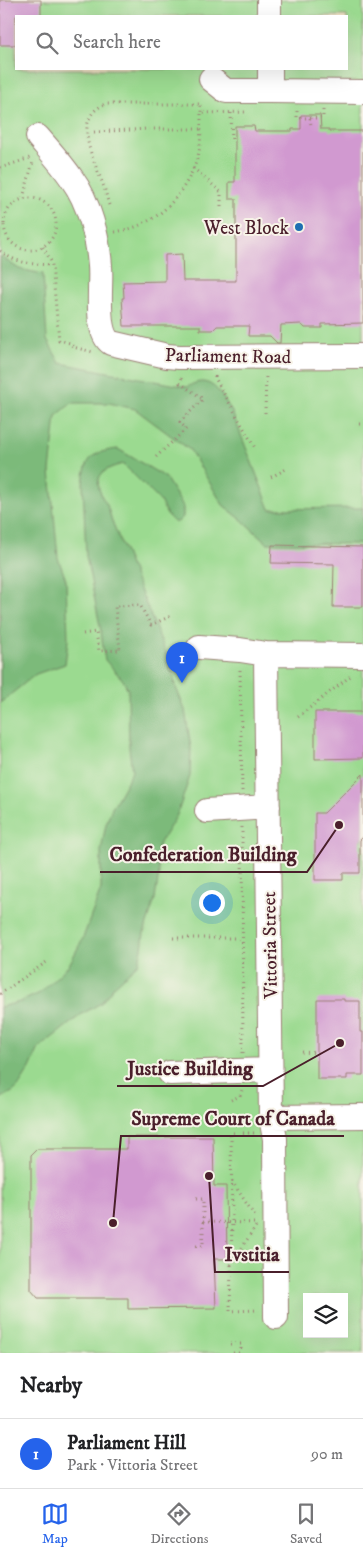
<!DOCTYPE html>
<meta charset="utf-8">
<style>
:root{--surface:#fff;--page:#f6f6f6;--text:#202124;--muted:#757577;--line:#e0e0e0;--accent:#2563eb}
body{margin:0;font-family:"IM FELL DW Pica",serif;background:var(--page);color:var(--text)}
.controls{position:absolute;right:15px;bottom:15px;display:grid;overflow:hidden;border-radius:0px;box-shadow:0 5px 20px #0002}
.controls button{width:45px;height:45px;display:grid;place-items:center;padding:0;border:0;border-bottom:1px solid var(--line);background:var(--surface);color:var(--text);font:25px sans-serif}
.you{position:absolute;left:211px;top:902px;width:18px;height:18px;margin:-12px;border:4px solid #fff;border-radius:50%;background:#1a73e8;box-shadow:0 0 0 8px #1a73e833}
.badge{display:grid;place-items:center;width:32px;height:32px;border-radius:50%;background:var(--accent);color:#fff;font-size:16px;font-weight:700}
.pin{position:absolute;translate:-50% -41px;filter:drop-shadow(0 1px 2px #0008)}
.pin::after{content:'';position:absolute;top:26px;width:18px;height:15px;background:inherit;clip-path:polygon(0 0,100% 0,50% 100%)}
.list{margin:0;padding:0;list-style:none}
h2{display:flex;justify-content:space-between;align-items:center;height:65px;margin:0;padding:0 20px;font-size:21px}
h2 small{font-size:16px;font-weight:400;color:var(--muted)}
.list li{display:grid;grid-template-columns:32px 1fr auto;gap:15px;align-items:center;box-sizing:border-box;height:70px;padding:0 20px;border-top:1px solid var(--line)}
.list b{display:block;font-size:19px;white-space:nowrap}
.list p{margin:0;font-size:16px;white-space:nowrap;color:var(--muted)}
.list em{font-size:16px;font-style:normal;color:var(--muted)}
.icon{flex:none;width:28px;height:28px;fill:none;stroke:currentColor;stroke-width:2;stroke-linecap:round;stroke-linejoin:round}
.map{position:relative;flex:none;width:363px;height:1353px;overflow:hidden}
.search{position:absolute;background:var(--surface);box-shadow:0 5px 20px #0002;left:15px;right:15px;top:15px;height:55px;display:flex;align-items:center;gap:12px;box-sizing:border-box;padding:0 18px;border-radius:0px;color:var(--muted);font-size:19px}
.sheet{height:135px;background:var(--surface)}
nav{display:flex;justify-content:space-around;align-items:center;box-sizing:border-box;height:70px;border-top:1px solid var(--line);background:var(--surface);font-size:14px;color:var(--muted)}
nav a{display:grid;justify-items:center;gap:2px}
nav .on{color:var(--accent)}
.map>svg:first-child{display:block}
</style>
<div class="map">
<svg width="363" height="1353" viewBox="0 0 363 1353">
<rect width="100%" height="100%" fill="#f7f3e8"/>
<filter id="ink" filterUnits="userSpaceOnUse"><feTurbulence type="fractalNoise" baseFrequency=".02" numOctaves="2"/><feDisplacementMap in="SourceGraphic" scale="10" xChannelSelector="R" yChannelSelector="G"/><feConvolveMatrix kernelMatrix="1 2 1 2 8 2 1 2 1" color-interpolation-filters="sRGB"/></filter>
<filter id="wash" filterUnits="userSpaceOnUse"><feTurbulence type="fractalNoise" baseFrequency=".0096" numOctaves="4" result="noise"/><feDisplacementMap in="SourceGraphic" scale="20" xChannelSelector="R" yChannelSelector="G"/><feGaussianBlur stdDeviation="1.12" result="paint"/><feColorMatrix in="noise" values="0 0 0 0 0 0 0 0 0 0 0 0 0 0 0 0 0 1.4 0 .05"/><feComposite in="paint" operator="in"/></filter>
<g filter="url(#wash)">
<rect width="100%" height="100%" fill="#efe0c2"/>
<path fill="#9bda90" stroke="#727c5e" fill-rule="evenodd" d="M0,0h363v1353h-363zM16,16h331v53h-331zM307,1297h37v37h-37z"/>
<path fill="#7cba7a" stroke="#636c52" d="M0,256l19,13 24,5 4,66 13,23 127,24c24,-15 34,7 45,25l38,97 93,-1v36l-96,-1 -25,-23 -19,-15 -33,-55 -55,-41 -26,-6h-37l-16,13 -6,55 8,87 8,22 2,60 -3,24 -29,10 -36,29z
M118,449l47,28 18,29v11l-4,4 -4,2 -8,-8 -7,-14 -37,-37c-16,4 -31,10 -22,30 1,4 4,7 6,11 2,5 3,11 5,16l54,132 7,21 2,11 10,25 6,38 -1,28 -13,39 -19,31 -1,11 2,16 -4,26 -11,34 -2,16 -4,15 -24,22 -13,17 -19,11 -43,34 -9,20 -11,18 -5,5 -14,8v-92l20,-5 20,-9 29,-28 14,-27 18,-49v-38l5,-27 6,-16 18,-32 2,-5 -3,-23 -1,-58 -5,-10 -18,-20 -1,-5 -3,-24 -15,-75 -3,-73c3,-26 9,-31 35,-34z"/>
<g id="blocks">
<path fill="#d199d0" d="M0,0h41v16h-25v29h-16z
M301,115h19l1,14h8v2h34v192l-41,1v4h-17l-4,-4 -20,1 -1,18h-3l-7,-7h-22l1,-10h-32l-4,4h-13v-4h-76l-2,-28h2l-1,-16 42,-1v-26l17,-1 1,27h53v-82h-7v-17h6v-56h19l1,5h37v-2h9z
M272,545l91,2v60h-30l1,-43 -63,-1z
M315,712h48v46l-48,1z
M363,774v63l-3,3v33h-17v7h-28v-67h9z
M317,999h27v2h16v31h3v43h-16v4h-30z
M127,1137h86l1,49h12l1,73h-13l2,49 -88,1v-11h-90l-7,-8v-135l6,-6h90z"/>
</g>
</g>
<g filter="url(#ink)">
<use href="#blocks" fill-opacity="0" stroke="#9c8076" stroke-width="1"/>
<g fill="none" stroke-linecap="round" stroke-linejoin="round">
<g stroke="#9c8076" stroke-width="26">
<path id="minor" d="M269,0v16
M270,69v22l93,1
M211,79l15,12h44
M38,137c12,14 24,27 34,42 17,23 26,59 28,87 2,19 -6,66 11,77l56,13 12,1 184,-1
M199,647l41,3 26,4 97,1
M266,654l5,463 4,22 1,178
M207,811l61,-4
M170,1073l100,-3
M271,1117l92,-1"/>
</g>
<path stroke="#9c8076" stroke-width="3" stroke-dasharray="1 4" stroke-linecap="butt" d="M297,111v7h26v-8
M231,113l1,29
M310,118l1,8
M94,132l53,-3h54
M0,168l30,-10
M193,168l28,24v16
M4 224a26 26 0 1 1 52 0a26 26 0 1 1-52 0Z
M23,198l10,-36
M109,205c-2,-6 -3,-12 -5,-18 -9,-25 -34,-68 1,-83h96v9
M115,232c10,-2 20,-4 29,-9 27,-12 48,-43 55,-71 2,-12 2,-26 2,-39l47,-1
M43,247l8,14 1,4 7,75 11,3 3,4 20,5
M0,251c17,13 32,13 52,14
M215,376v2l40,70
M265,413l1,-39
M359,424h4
M156,457l30,-28 -6,-7 23,-23 -23,-16 3,-8
M271,477l17,-9
M83,634l13,-2 3,19 21,-1 -5,-44 25,-1 11,20 22,-10
M240,670l2,121
M298,717l55,-43
M242,827l1,227
M173,938h70
M0,994l48,-33
M302,1052l15,1
M231,1100l9,-4 2,-6
M254,1133h-23l1,89 -2,89 28,-1
M232,1181l24,37
M196,1199h7v23l55,1
M196,1246h7v-24
M231,1265l25,-39
M230,1344h11v9
M233,1353h8"/>
<use href="#minor" stroke="#fff" stroke-width="24"/>
</g>
</g>
<circle fill="#1f6fb2" stroke="#f7f3e8" stroke-width="2" cx="299" cy="227" r="5"/>
<g text-anchor="middle" stroke-width="4" stroke-linejoin="round" paint-order="stroke">
<g font-size="19" fill="#4a1f2b" stroke="#f7f3e8" text-anchor="end">
<text x="289" y="234">West Block</text>
</g>
<g font-size="19" fill="#4a1f2b" stroke="#f7f3e8">
<text transform="translate(228 355) rotate(1)" y="7">Parliament Road</text>
<text transform="translate(269 945) rotate(-91)" y="7">Vittoria Street</text>
</g>
</g>
<path fill="none" stroke="#4a1f2b" stroke-width="2" d="M339 825L307 872H100M340 1043L263 1086H117M113 1223L121 1136H344M209 1176L215 1272H289"/>
<g fill="#4a1f2b" stroke="#f7f3e8" stroke-width="2">
<circle cx="339" cy="825" r="5"/>
<circle cx="340" cy="1043" r="5"/>
<circle cx="113" cy="1223" r="5"/>
<circle cx="209" cy="1176" r="5"/>
</g>
<g font-size="20" text-anchor="middle" font-weight="bold" fill="#4a1f2b" stroke="#f7f3e8" stroke-width="4" stroke-linejoin="round" paint-order="stroke">
<text x="203" y="861">Confederation Building</text>
<text x="190" y="1075">Justice Building</text>
<text x="233" y="1125">Supreme Court of Canada</text>
<text x="252" y="1261">Ivstitia</text>
</g>
</svg>
<div class="controls">
<button><svg class="icon" aria-label="layers" viewBox="0 0 24 24"><path d="M12 4l9 5-9 5-9-5zM3 14l9 5 9-5"/></svg></button>
</div>
<div class="you"></div>
<div class="pin badge" style="left:182px;top:683px">1</div>
<div class="search"><svg class="icon" aria-label="search" viewBox="0 0 24 24"><circle cx="10" cy="10" r="6"/><path d="M15 15l6 6"/></svg>Search here</div>
</div>
<section class="sheet">
<h2>Nearby<small></small></h2>
<ul class="list">
<li><span class="badge">1</span><div><b>Parliament Hill</b><p>Park · Vittoria Street</p></div><em>90 m</em></li>
</ul>
</section>
<nav>
<a class="on"><svg class="icon" aria-label="map" viewBox="0 0 24 24"><path d="M3 6l6-2 6 2 6-2v14l-6 2-6-2-6 2zM9 4v14M15 6v14"/></svg>Map</a>
<a><svg class="icon" aria-label="directions" viewBox="0 0 24 24"><path d="M12 3l9 9-9 9-9-9zM9 14v-3h6M13 9l2 2-2 2"/></svg>Directions</a>
<a><svg class="icon" aria-label="saved" viewBox="0 0 24 24"><path d="M7 4h10v16l-5-4-5 4z"/></svg>Saved</a>
</nav>
